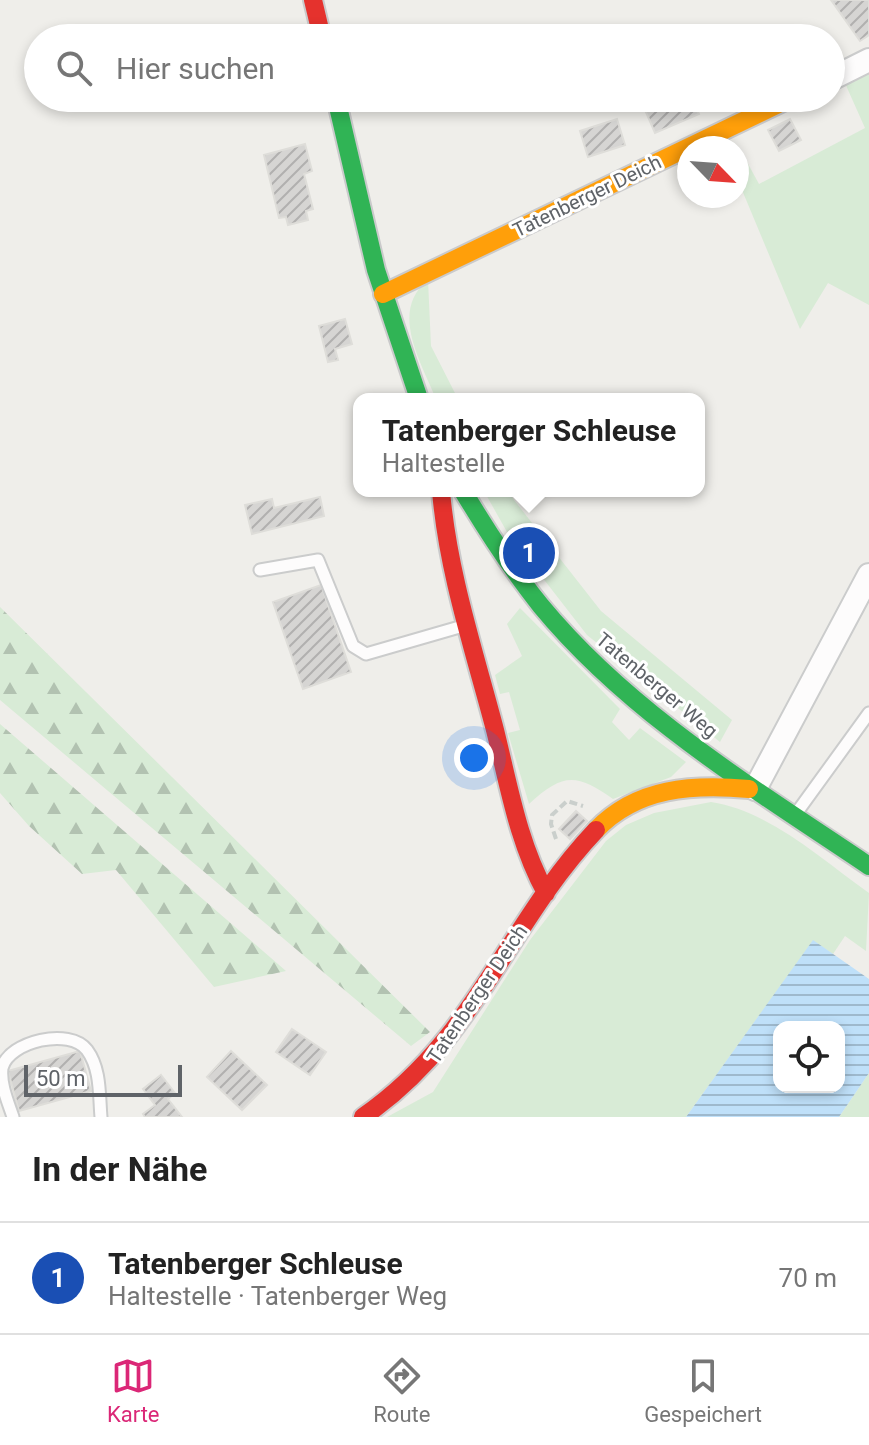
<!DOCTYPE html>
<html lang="de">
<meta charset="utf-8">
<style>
:root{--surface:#fff;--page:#f6f6f6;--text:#222;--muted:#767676;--line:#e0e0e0;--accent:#db2777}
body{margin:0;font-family:Roboto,sans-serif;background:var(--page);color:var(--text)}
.controls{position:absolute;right:24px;bottom:24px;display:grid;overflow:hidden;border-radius:16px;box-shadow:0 4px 12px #0003}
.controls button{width:72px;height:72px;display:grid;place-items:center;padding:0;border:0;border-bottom:2px solid var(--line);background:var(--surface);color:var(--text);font:40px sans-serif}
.compass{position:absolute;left:677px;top:136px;width:72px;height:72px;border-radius:50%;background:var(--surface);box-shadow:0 4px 12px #0003;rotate:115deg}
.scale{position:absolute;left:24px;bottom:20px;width:158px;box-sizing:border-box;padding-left:8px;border:4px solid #5f6368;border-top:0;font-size:22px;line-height:28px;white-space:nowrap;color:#5f6368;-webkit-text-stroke:6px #fff;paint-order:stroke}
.you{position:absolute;left:474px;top:758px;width:28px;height:28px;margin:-20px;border:6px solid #fff;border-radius:50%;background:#1a73e8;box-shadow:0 0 0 12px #1a73e833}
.badge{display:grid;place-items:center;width:52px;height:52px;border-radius:50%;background:var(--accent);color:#fff;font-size:26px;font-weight:700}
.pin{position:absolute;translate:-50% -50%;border:4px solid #fff;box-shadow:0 2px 8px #0006}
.popup{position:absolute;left:353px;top:393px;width:352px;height:104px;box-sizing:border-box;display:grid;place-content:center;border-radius:16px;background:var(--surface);filter:drop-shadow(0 2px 6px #0005);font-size:26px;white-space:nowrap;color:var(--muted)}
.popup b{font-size:30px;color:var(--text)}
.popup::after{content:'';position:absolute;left:50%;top:100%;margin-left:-16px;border:16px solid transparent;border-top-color:var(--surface)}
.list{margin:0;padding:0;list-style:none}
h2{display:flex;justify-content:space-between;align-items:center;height:104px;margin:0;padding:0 32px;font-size:34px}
h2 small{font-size:26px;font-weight:400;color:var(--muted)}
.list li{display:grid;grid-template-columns:52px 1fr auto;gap:24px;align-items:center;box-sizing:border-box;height:112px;padding:0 32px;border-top:2px solid var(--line)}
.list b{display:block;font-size:30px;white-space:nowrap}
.list p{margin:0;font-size:26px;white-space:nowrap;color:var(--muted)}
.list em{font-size:26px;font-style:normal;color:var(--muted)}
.icon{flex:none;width:44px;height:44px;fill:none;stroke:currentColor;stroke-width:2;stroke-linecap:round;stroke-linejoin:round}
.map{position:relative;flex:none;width:869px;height:1117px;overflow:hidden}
.search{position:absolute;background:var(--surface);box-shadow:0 4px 12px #0003;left:24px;right:24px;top:24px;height:88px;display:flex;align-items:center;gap:20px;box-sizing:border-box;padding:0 28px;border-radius:44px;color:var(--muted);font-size:30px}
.sheet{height:216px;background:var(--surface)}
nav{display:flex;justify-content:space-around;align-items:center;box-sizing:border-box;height:112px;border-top:2px solid var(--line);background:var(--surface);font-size:22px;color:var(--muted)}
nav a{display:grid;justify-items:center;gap:4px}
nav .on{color:var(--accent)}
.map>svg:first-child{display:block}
</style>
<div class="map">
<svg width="869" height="1117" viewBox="0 0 869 1117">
<defs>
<pattern id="forest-firs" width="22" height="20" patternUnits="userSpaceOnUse" patternTransform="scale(2)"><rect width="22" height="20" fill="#d8ebd6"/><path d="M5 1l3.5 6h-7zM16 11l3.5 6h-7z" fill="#b2c2b1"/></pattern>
<pattern id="water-rules" width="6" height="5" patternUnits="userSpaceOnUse" patternTransform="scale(2)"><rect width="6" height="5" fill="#bfe0f9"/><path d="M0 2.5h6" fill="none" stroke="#9eb9cd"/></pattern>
<pattern id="building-hatch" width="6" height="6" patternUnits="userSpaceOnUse" patternTransform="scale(2)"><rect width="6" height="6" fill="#d6d5d3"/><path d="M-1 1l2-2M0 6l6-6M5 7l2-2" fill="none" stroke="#b1b0af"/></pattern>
</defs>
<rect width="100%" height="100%" fill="#efeeea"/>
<path fill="#d8ebd6" d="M869,68v237l-41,-22 -28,46 -58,-139h-5v-23l10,-5 12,22 106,-56 -21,-47z
M428,280l3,66 27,53h-22c-15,-37 -47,-88 -8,-119z
M484,491h23l94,120 131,109 -12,22 -133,-107 -80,-103z
M520,608l100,101 -8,13 17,18 11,-12 46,34 -15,15 -58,22c-37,-26 -50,-26 -84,5l-21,-71 12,-3 -11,-38 -9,2 -5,-19 27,-19 -15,-32z
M711,802c59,9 110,57 158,91l-3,58 -21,-15 -12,18 -20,-13 -127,176h-299l46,-25 97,-152 76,-99 20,-16 28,-12z
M869,1073v44h-30z"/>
<path fill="url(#forest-firs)" d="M0,607l430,425 -19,14 -411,-346z
M0,724l286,247 -72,16 -98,-117 -34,4 -53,-48 -29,-33z"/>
<path fill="url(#water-rules)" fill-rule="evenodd" d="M813,940l56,39v94l-30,44h-153zM779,1027h60v60h-60z"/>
<path fill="url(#building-hatch)" stroke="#deddd9" stroke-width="2" d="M831,0h38v35l-9,6z
M657,98h35l7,16 -44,19 -10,-23 14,-7z
M617,119l8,26 -37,12 -8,-26z
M790,119l11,21 -22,11 -11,-21z
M305,144l7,27 -8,3 9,35 -7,2 2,9 -20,5 -2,-8 -7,1 -15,-63z
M345,319l7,25 -17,5 3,11 -10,2 -9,-36z
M320,497l4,19 -72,18 -7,-29 27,-6 2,9z
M321,585l30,87 -48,17 -30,-87z
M576,811l11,10 -17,18 -11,-10z
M292,1029l34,23 -16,23 -34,-23z
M80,1051l11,40 -72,20 -11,-40z
M231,1051l36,34 -25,25 -35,-33z
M161,1075l14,18 -7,6 14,18h-37l-2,-3 12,-9 -12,-16z"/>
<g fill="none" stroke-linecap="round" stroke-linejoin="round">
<g stroke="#cbcccc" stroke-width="15">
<path id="lane" d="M260,570l58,-10 35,86 13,8 97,-28
M795,815l74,-102
M13,1117c-5,-15 -13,-33 -11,-49 7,-27 68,-41 85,-18 14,19 12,45 14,67"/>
</g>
<g stroke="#cbcccc" stroke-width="26">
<path id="street" d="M831,79l38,-19
M755,789l114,-214"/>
</g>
<g stroke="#cacacb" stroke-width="22">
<path id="fast" d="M336,98l40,172 43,129
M463,491c24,40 49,79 78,115 89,108 214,183 328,260"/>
</g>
<g stroke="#cacacb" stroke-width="22">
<path id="slow" d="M383,294l408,-196
M596,830c41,-43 97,-46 153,-41"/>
</g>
<g stroke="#cacacb" stroke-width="22">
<path id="jam" d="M313,0l9,38
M441,491c7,82 33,159 54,239 14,56 23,112 51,163
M363,1117c114,-79 143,-192 233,-287"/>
</g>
<path stroke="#cacfcc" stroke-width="4" stroke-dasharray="8 4" stroke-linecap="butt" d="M556,839l-5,-15 1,-9 15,-14 16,5"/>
<use href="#lane" stroke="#fdfcfc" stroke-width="11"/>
<use href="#street" stroke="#fdfcfc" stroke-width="22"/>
<use href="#fast" stroke="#30b455" stroke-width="18"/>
<use href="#slow" stroke="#ff9f0a" stroke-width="18"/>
<use href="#jam" stroke="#e5322d" stroke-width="18"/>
</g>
<g text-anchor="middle" stroke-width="6" stroke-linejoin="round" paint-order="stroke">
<g font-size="20" fill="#5f6368" stroke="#fff">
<text transform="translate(587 196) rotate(-26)" y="7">Tatenberger Deich</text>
<text transform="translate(657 685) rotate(40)" y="7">Tatenberger Weg</text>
<text transform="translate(477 994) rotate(-56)" y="7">Tatenberger Deich</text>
</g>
</g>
</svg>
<div class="controls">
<button><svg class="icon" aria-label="locate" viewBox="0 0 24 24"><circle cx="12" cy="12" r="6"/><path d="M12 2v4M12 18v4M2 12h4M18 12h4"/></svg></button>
</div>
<svg class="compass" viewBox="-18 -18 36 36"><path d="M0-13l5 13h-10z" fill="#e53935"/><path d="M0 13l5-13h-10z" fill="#767676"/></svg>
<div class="scale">50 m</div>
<div class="you"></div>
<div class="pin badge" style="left:529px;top:553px;background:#1a4fb4">1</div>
<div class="popup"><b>Tatenberger Schleuse</b>Haltestelle</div>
<div class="search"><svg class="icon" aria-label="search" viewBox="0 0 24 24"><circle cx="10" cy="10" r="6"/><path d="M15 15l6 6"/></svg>Hier suchen</div>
</div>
<section class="sheet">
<h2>In der Nähe<small></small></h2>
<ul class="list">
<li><span class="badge" style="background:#1a4fb4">1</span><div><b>Tatenberger Schleuse</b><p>Haltestelle · Tatenberger Weg</p></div><em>70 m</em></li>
</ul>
</section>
<nav>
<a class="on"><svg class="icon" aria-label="map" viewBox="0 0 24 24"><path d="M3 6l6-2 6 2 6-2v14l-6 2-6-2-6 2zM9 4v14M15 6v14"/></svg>Karte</a>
<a><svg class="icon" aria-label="directions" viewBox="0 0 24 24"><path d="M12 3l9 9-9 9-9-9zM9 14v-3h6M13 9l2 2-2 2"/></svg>Route</a>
<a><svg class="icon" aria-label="saved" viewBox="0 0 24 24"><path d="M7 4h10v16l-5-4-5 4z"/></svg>Gespeichert</a>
</nav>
